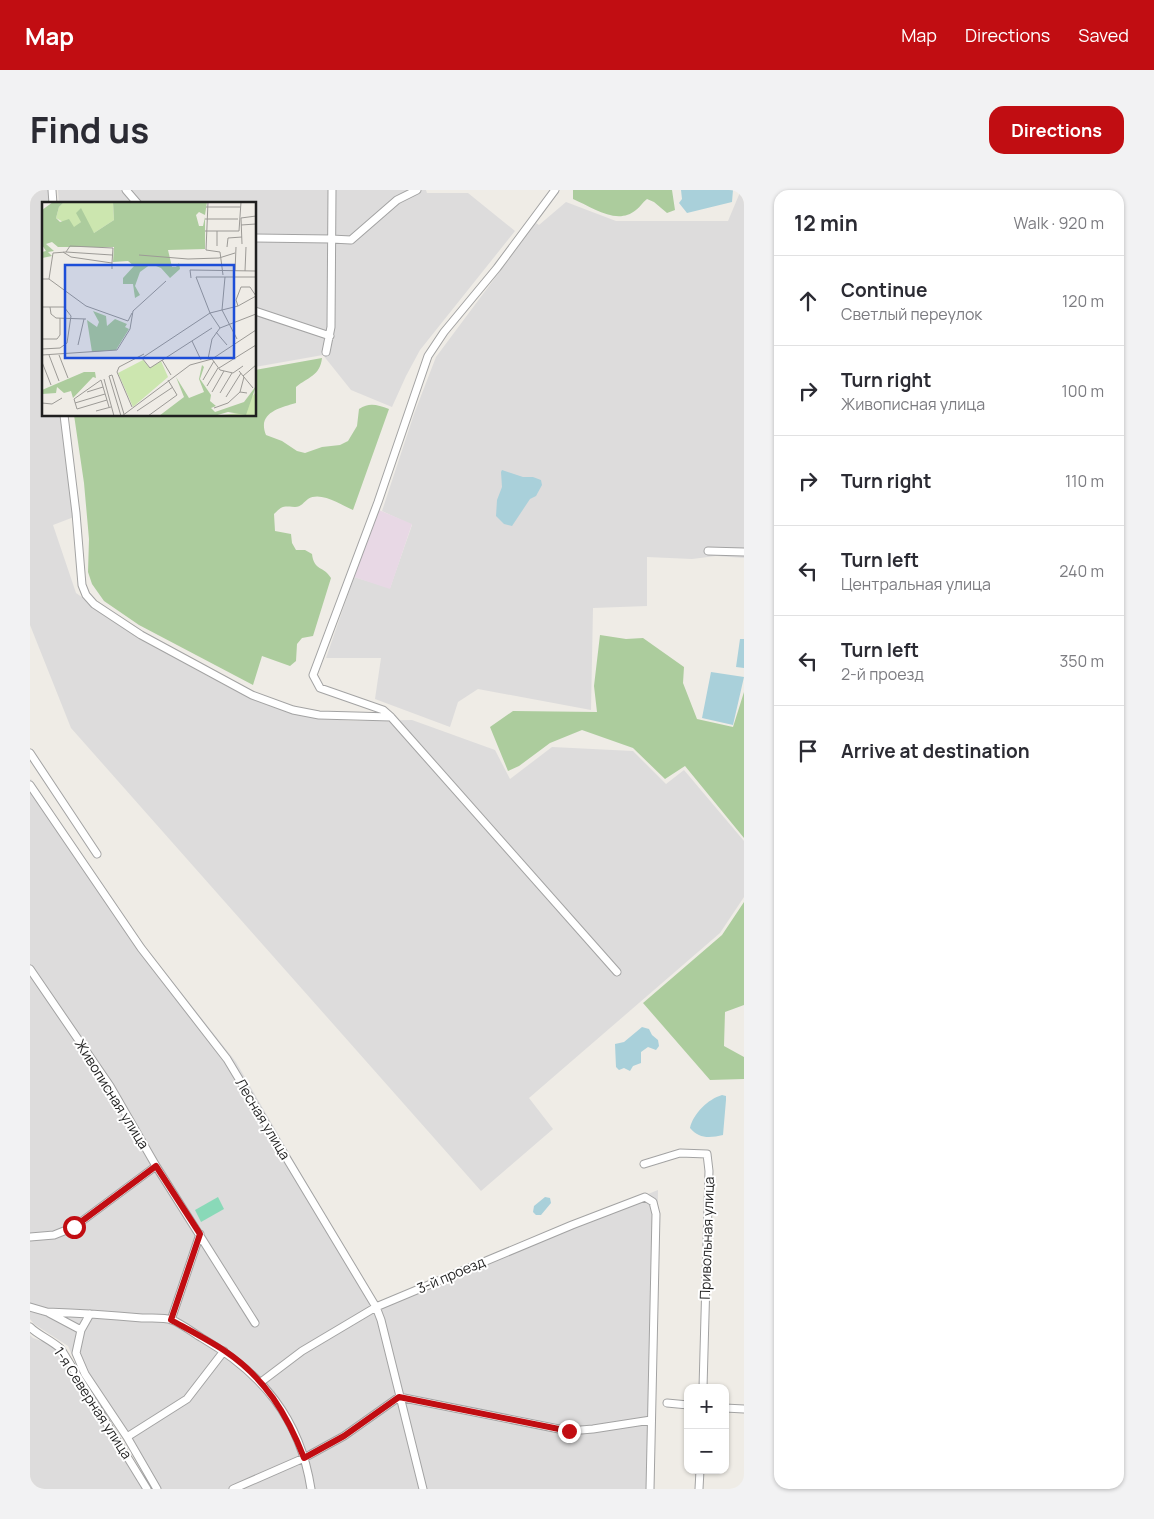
<!DOCTYPE html>
<meta charset="utf-8">
<style>
:root{--surface:#fff;--page:#f2f2f3;--text:#2b2b33;--muted:#7c7c81;--line:#e1e1e2;--accent:#c10d12}
body{margin:0;font-family:Manrope,sans-serif;background:var(--page);color:var(--text)}
.controls{position:absolute;right:15px;bottom:15px;display:grid;overflow:hidden;border-radius:10px;box-shadow:0 1px 4px #0004}
.controls button{width:45px;height:45px;display:grid;place-items:center;padding:0;border:0;border-bottom:1px solid var(--line);background:var(--surface);color:var(--text);font:25px sans-serif}
.stop{position:absolute;width:15px;height:15px;margin:-11px;border:4px solid #c10d12;border-radius:50%;background:#fff}
.stop.end{background:#c10d12;border-color:#fff;box-shadow:0 1px 5px #0008}
.list{margin:0;padding:0;list-style:none}
h2{display:flex;justify-content:space-between;align-items:center;height:65px;margin:0;padding:0 20px;font-size:21px}
h2 small{font-size:16px;font-weight:400;color:var(--muted)}
.list li{display:grid;grid-template-columns:32px 1fr auto;gap:15px;align-items:center;box-sizing:border-box;height:90px;padding:0 20px;border-top:1px solid var(--line)}
.list b{display:block;font-size:19px;white-space:nowrap}
.list p{margin:0;font-size:16px;white-space:nowrap;color:var(--muted)}
.list em{font-size:16px;font-style:normal;color:var(--muted)}
.icon{flex:none;width:28px;height:28px;fill:none;stroke:currentColor;stroke-width:2;stroke-linecap:round;stroke-linejoin:round}
.map{position:relative;flex:none;width:714px;height:1299px;overflow:hidden;border-radius:15px}
header{display:flex;align-items:center;gap:30px;box-sizing:border-box;height:70px;padding:0 25px;background:var(--accent);color:#fff}
header strong{font-size:24px}
nav{display:flex;gap:28px;margin-inline-start:auto;font-size:18px}
.intro{display:flex;align-items:center;justify-content:space-between;box-sizing:border-box;height:120px;padding:0 30px}
h1{margin:0;font-size:35px}
.button{padding:12px 22px;border-radius:15px;background:var(--accent);color:#fff;font-size:18px;font-weight:700}
main{display:flex;gap:30px;padding:0 30px}
aside{flex:1;background:var(--surface);border-radius:15px;box-shadow:0 1px 4px #0004}
.map>svg:first-child{display:block}
</style>
<header>
<strong>Map</strong>
<nav><a>Map</a><a>Directions</a><a>Saved</a></nav>
</header>
<div class="intro"><h1>Find us</h1><a class="button">Directions</a></div>
<main>
<div class="map">
<svg width="714" height="1299" viewBox="0 0 714 1299">
<rect width="100%" height="100%" fill="#efece6"/>
<path fill="#dddcdc" d="M0,0h19l1,14h-6v211h17l13,102 -21,8 23,68 61,43 63,36 50,26 32,12 41,9 34,2 55,-1 83,30 15,29 42,-32 81,4 33,33 18,-14 60,71v56l-24,36 -191,165 24,31 -72,62 -410,-463 -41,-103z
M28,0h368l1,3h41l47,38 -95,119 -14,26 -14,31 -41,-17 -28,-35 -68,12v-163h-196z
M711,0h3v368l-28,-2 -24,3 -45,-2v49l-54,2 -2,102 -113,-21 -20,13 -8,25 -75,-28 6,-41h-55l28,-81 36,11 22,-63 -30,-14 32,-97 22,-57 100,-134 3,2 27,-23 50,19h112z
M1,589l112,165 93,118 141,242 281,-114 -4,299h-500l-81,-132 -5,-11 -34,-22 -4,-5v-539z
M0,1145l3,3 20,7 36,55 54,89h-113z"/>
<path fill="#e8d8e5" d="M349,320l33,14 -22,65 -36,-12z"/>
<path fill="#accc9d" d="M543,0h99l3,20 -8,3 -13,-11 -7,-3c-4,3 -7,8 -11,11 -19,16 -44,-3 -63,-11z
M292,168c-2,18 -14,19 -26,29v16c-17,5 -39,10 -30,32l16,6 15,10 8,2 17,-6 18,-2 8,-4 9,-15 2,-17c11,-7 18,-4 30,0l-36,101c-12,-5 -32,-19 -45,-11 -4,3 -7,8 -13,8 -12,0 -11,-3 -21,7l1,17 16,3 1,9 4,7h9l7,4c2,17 12,12 19,24l-18,58 -11,2 -5,6 -1,17 -6,5 -28,-10 -9,29 -114,-60 -35,-24 -12,-17 -4,-12 1,-33 -5,-56 -10,-68h181v-45z
M570,445l26,4 17,-1 41,29 -1,16 14,36 36,8 11,-35v146l-59,-72 -20,13 -32,-31 -51,-18 -32,13 -31,23 -11,5 -18,-44 23,-16 84,1 -3,-26z
M714,712v103l-19,7 -1,34 20,11v22l-34,1 -67,-77 79,-68z"/>
<path fill="#89d9b8" d="M188,1007l6,12 -23,13 -6,-12z"/>
<path fill="#a9d0da" d="M651,0h52l-1,12 -45,11 -8,-10 3,-4z
M472,280l21,7h10l8,3 1,5 -6,11 -6,3 -18,27 -8,-2 -8,-8 1,-16 5,-13 -1,-15z
M710,449h4v29l-8,-1z
M681,482l33,5 -11,48 -31,-7z
M612,837l7,2 3,6 6,5 1,6 -3,4 -8,-3 -7,5v11l-8,3 -3,5 -6,-3 -5,2 -3,-3 -1,-23 9,-2z
M692,905l4,1v4l-3,35c-13,3 -24,4 -33,-7 3,-14 18,-29 32,-33z
M515,1007l5,1 1,5 -10,12h-5l-3,-3 1,-6z"/>
<g fill="none" stroke-linecap="round" stroke-linejoin="round">
<g stroke="#a3a3a3" stroke-width="9">
<path id="minor" d="M22,0l1,14
M96,0l12,14
M225,48l76,1 20,1 46,-40 20,-10
M225,121l75,25
M296,162l5,-25 1,-137
M34,225l12,98 6,72 4,10 8,9 47,31 111,60 41,15 26,5 72,2 226,255
M678,361l36,1
M361,527l-8,-7 -63,-22 -7,-13 65,-173 50,-146 16,-24 53,-64 58,-78
M0,563l67,101
M0,595l111,163 86,111 149,248 5,13 42,169
M0,779l80,117 46,80 99,157
M614,974l36,-11 27,1 2,17 -6,217
M0,1047l24,-2 20,-8 82,-61
M0,1117l17,5c32,1 63,3 95,6 9,0 22,-1 30,2 10,4 20,12 30,18 60,35 98,80 109,151
M19,1123l32,17
M60,1124l-9,16 -5,23 9,21 42,63 30,52
M141,1130l29,-86
M0,1137c8,8 21,13 31,22l86,140
M231,1192l41,-31 74,-44 196,-82 73,-28 8,5 3,12 -6,275
M637,1213l21,2
M695,1218l19,1
M97,1247l60,-38 37,-48
M203,1299l71,-31 40,-22 55,-39 170,34 24,-2 58,-9
M669,1299l1,-19"/>
</g>
<use href="#minor" stroke="#fff" stroke-width="7"/>
</g>
<g fill="none" stroke-linecap="round" stroke-linejoin="round">
<path stroke="#c10d12" stroke-width="6" d="M44,1037l82,-61 44,68 -29,86c18,10 37,20 54,31 40,27 62,63 79,107l40,-22 55,-39 170,34"/>
</g>
<g text-anchor="middle" stroke-width="4" stroke-linejoin="round" paint-order="stroke">
<g font-size="14" fill="#1f1f1f" stroke="#fff">
<text transform="translate(82 904) rotate(58)" y="5">Живописная улица</text>
<text transform="translate(233 929) rotate(59)" y="5">Лесная улица</text>
<text transform="translate(677 1048) rotate(-88)" y="5">Привольная улица</text>
<text transform="translate(421 1085) rotate(-23)" y="5">3-й проезд</text>
<text transform="translate(63 1213) rotate(57)" y="5">1-я Северная улица</text>
</g>
</g>
<g transform="translate(12 12)">
<rect width="214" height="214" fill="#efece6"/>
<path d="M22,0h49l1,18 -20,13 -13,-11 -7,6 -18,-10 3,-11zM101,158l7,8 11,-7 7,16 -35,30 -15,-34zM214,190v24h-42l24,-3z" fill="#cce6af"/>
<path d="M11,0h11l-5,5 -3,11 4,4 9,-3 5,8 7,-5 -5,-9 5,-5 13,25 20,-13 -1,-18h94l-2,13 -6,-3 -3,3 3,11h4l2,-9v32l-37,1 4,17h4l3,-4 1,6 -10,9 -9,-10 -10,-4 -11,8 -5,14 5,9 -5,3 -2,-14h-10v-6l11,-12 -6,-5 -15,1 1,-15h-56l-6,-5 -6,2 8,7 -6,1 4,4 -10,2v-6l4,-1 -4,-6v-35zM51,109l13,5 1,10 8,-7 12,5 -2,3 4,2 -13,21 -24,2 -5,-32 10,7 2,-5zM160,163l2,2 -4,12 11,16 -1,6 6,5 -5,2 4,4 29,-10 12,-16 -10,29 -18,-3 -14,4h-55l25,-19 -8,-20 13,21 15,-6 -5,-13zM42,170h11l1,6 -3,-1 -20,21 -2,-7 -7,2 -7,-6 -1,6 -14,1v-4z" fill="#accc9d"/>
<path fill="none" stroke="#9c9a96" stroke-width="1" d="M166,0l-2,48 14,2 3,23M164,5h35M163,17h33M199,23l15,-1M163,29h34l2,-29M175,29v15M200,42l-1,-26 15,-2M185,45l1,-9 14,-1M21,50l8,5 41,6v6M24,50l46,3M97,53l49,4 31,-1 16,-5M193,69l1,-24M203,69l1,-24M183,75l-3,33 15,29M149,76l-1,-8 66,1M0,77h7l37,27 42,15 4,-8M7,77l4,-26 13,-1 4,-6 43,2 -1,15M0,105h22l7,9 -4,27 -7,5 -18,1M8,105l1,7 5,4 30,1M170,126l-62,40 -8,-10 68,-45 28,-7 18,-10 -6,-9h-9l-5,13 2,6M178,126l-10,-15 -14,-36h60M174,130l11,13M0,137h15l3,-4v-17M150,139l9,19M36,143l6,-26M0,153l75,-5 13,-21 3,-18 33,-30M7,153l10,26M17,153l9,23M166,157l4,-20 8,-11 36,-14M170,157l44,-29M120,158l9,15M0,160l9,23M177,166l37,-23M197,169l14,17M201,174l13,-11M62,177l10,37M161,178l11,-19M165,184l11,-18M45,190l16,-5M170,190l12,-21M198,190l4,-15M178,191l12,-20M184,195l15,-24M65,198l-30,9 -3,-10 27,-19 8,27M0,201l10,1 10,-6M33,201l30,-9M90,205l-15,-35 2,-5 25,-13M172,206l14,-5 12,-11 7,1M54,209l15,-4M95,209l36,-24M79,214l-12,-40 3,-1 12,39M80,214l68,-51 22,-6 8,11 13,3 10,-7M106,214l29,-21 -9,-15"/>
<path fill="#1d4ed8" fill-opacity="0.15" stroke="#1d4ed8" stroke-width="2.5" d="M23,63h169v93h-169z"/>
<rect width="214" height="214" fill="none" stroke="#1f1f1f" stroke-width="2.5"/>
</g>
</svg>
<div class="controls">
<button>+</button>
<button>−</button>
</div>
<div class="stop" style="left:44px;top:1037px"></div>
<div class="stop end" style="left:539px;top:1241px"></div>
</div>
<aside>
<h2>12 min<small>Walk · 920 m</small></h2>
<ul class="list">
<li><svg class="icon" aria-label="ahead" viewBox="0 0 24 24"><path d="M12 20V5M6 11l6-6 6 6"/></svg><div><b>Continue</b><p>Светлый переулок</p></div><em>120 m</em></li>
<li><svg class="icon" aria-label="right" viewBox="0 0 24 24"><path d="M7 20v-9h11M14 6l5 5-5 5"/></svg><div><b>Turn right</b><p>Живописная улица</p></div><em>100 m</em></li>
<li><svg class="icon" aria-label="right" viewBox="0 0 24 24"><path d="M7 20v-9h11M14 6l5 5-5 5"/></svg><div><b>Turn right</b></div><em>110 m</em></li>
<li><svg class="icon" aria-label="left" viewBox="0 0 24 24"><path d="M17 20v-9H6M10 6l-5 5 5 5"/></svg><div><b>Turn left</b><p>Центральная улица</p></div><em>240 m</em></li>
<li><svg class="icon" aria-label="left" viewBox="0 0 24 24"><path d="M17 20v-9H6M10 6l-5 5 5 5"/></svg><div><b>Turn left</b><p>2-й проезд</p></div><em>350 m</em></li>
<li><svg class="icon" aria-label="arrive" viewBox="0 0 24 24"><path d="M6 21V4h12l-3 4 3 4H6"/></svg><div><b>Arrive at destination</b></div></li>
</ul>
</aside>
</main>
